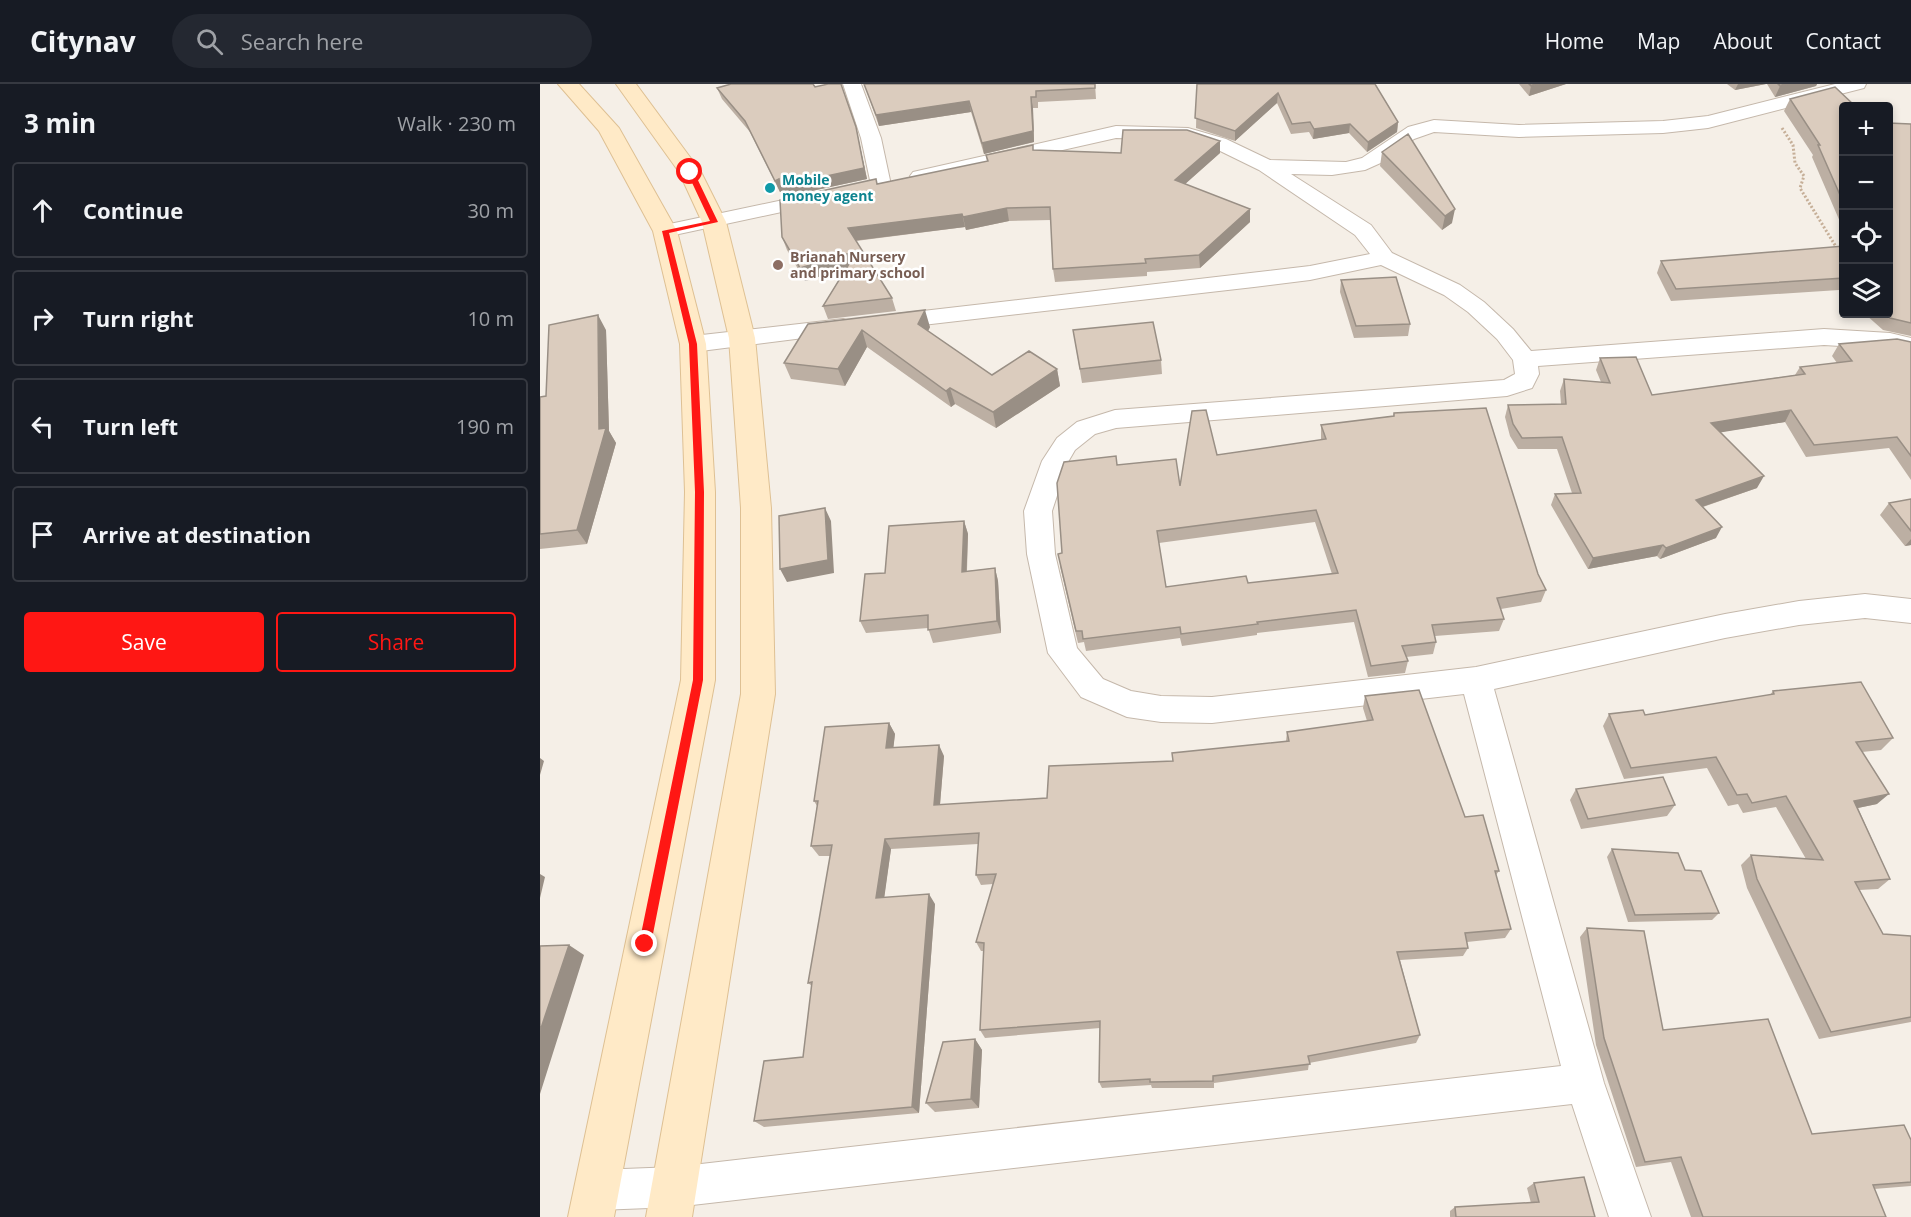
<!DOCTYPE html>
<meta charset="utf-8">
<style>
:root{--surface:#171b24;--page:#242831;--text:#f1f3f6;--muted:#9ea1a6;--line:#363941;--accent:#ff1714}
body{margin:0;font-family:"Open Sans",sans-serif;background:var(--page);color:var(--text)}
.controls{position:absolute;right:18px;top:18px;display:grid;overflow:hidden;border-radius:6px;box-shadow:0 3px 9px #0003}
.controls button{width:54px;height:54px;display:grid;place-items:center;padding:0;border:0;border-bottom:2px solid var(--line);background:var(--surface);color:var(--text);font:30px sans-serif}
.stop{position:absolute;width:18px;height:18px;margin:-14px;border:4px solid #ff1714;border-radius:50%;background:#fff}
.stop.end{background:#ff1714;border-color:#fff;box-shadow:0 2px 6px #0008}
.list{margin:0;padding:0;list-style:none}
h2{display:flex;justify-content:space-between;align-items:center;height:78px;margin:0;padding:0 24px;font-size:26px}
h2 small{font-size:20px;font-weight:400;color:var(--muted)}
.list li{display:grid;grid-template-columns:39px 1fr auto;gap:18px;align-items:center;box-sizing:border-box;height:96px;margin:0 12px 12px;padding:0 12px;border:2px solid var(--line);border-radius:6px}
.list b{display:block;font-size:22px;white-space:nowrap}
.list em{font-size:20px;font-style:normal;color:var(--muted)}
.actions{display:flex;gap:12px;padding:18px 24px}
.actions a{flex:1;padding:14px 0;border:2px solid var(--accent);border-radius:6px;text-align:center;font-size:21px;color:var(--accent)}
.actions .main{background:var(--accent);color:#fff}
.icon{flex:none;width:33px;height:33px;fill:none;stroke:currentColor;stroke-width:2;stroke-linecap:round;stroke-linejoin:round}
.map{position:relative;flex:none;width:1371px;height:1133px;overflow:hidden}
header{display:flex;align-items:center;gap:36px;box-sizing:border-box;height:84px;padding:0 30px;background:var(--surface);border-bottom:2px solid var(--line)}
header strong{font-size:28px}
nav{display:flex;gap:33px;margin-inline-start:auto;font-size:21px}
.search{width:420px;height:54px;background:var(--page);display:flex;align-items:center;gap:15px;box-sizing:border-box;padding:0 21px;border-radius:33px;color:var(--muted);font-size:22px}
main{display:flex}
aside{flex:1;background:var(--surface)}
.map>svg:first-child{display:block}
</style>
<header>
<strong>Citynav</strong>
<div class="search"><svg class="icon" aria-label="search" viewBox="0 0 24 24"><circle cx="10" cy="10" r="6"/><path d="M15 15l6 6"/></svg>Search here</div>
<nav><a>Home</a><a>Map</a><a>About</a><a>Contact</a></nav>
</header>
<main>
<aside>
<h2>3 min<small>Walk · 230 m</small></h2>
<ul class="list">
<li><svg class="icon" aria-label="ahead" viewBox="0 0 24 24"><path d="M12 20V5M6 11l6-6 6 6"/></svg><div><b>Continue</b></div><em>30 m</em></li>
<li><svg class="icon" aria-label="right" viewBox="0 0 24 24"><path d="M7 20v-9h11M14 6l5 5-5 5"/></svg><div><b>Turn right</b></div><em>10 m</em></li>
<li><svg class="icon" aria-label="left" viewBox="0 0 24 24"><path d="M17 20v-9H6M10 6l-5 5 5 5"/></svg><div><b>Turn left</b></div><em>190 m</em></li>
<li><svg class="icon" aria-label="arrive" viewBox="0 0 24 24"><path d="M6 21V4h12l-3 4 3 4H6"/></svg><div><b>Arrive at destination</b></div></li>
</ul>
<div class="actions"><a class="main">Save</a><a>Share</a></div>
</aside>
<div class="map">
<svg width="1371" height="1133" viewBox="0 0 1371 1133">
<rect width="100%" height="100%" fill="#f5efe7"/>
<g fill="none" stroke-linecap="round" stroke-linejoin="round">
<g stroke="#c5b8ab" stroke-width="2">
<path id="street" d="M303,0h18l20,54 10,47 -3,4 -7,2 -7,-2 -3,-4 -10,-47z
M1295,0h31l-2,4 -156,40 -45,5 -144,4 -85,-5 -20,7 -29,22 -20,9 -33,5 -41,-1 80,51 21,28 68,32 24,17 29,27 18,22 293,-22 66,4 21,5v16l-21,-5 -66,-4 -286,21 1,8 -7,14 -25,8 -391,32 -21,6 -20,16 -7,12 -16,49 3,43 22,94 26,31 28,12 30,5 51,1 264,-30 249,-53 74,-13 66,-7 46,5v24l-46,-5 -66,7 -74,13 -231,51 110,394 47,134h-42l-37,-113 -897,103 -77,3 -14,-6 -6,-14 6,-14 14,-6 77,-3 886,-101 -97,-372 -252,29 -51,-1 -34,-5 -46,-20 -33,-44 -21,-99 -3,-43 18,-50 15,-23 20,-16 38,-12 389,-30 11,-6 -2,-14 -16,-21 -29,-27 -24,-17 -63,-30 -71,15 -56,7 -366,42 -8,-2 -4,-5 4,-5 8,-2 422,-49 60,-12 -15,-19 -96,-65 -47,-23 -25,-7 -71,-2 -196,44 -7,-2 -3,-4 3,-4 203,-46 72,2 38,11 44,21 76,2 16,-4 46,-31 26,-7 85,5 144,-4 45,-5z
M281,108l7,2 3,4 -3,4 -163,35 -8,-1 -3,-5 3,-5 8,-1z
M303,235l8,3 4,5 -4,5 -158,20 -8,-3 -4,-5 4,-5 8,-3z"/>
</g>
<g stroke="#dec093" stroke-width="2">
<path id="secondary" d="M18,0h21l40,44 58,103 29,113 9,148v188l-101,537h-46l113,-537 4,-188 -5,-148 -27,-113 -54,-100z
M76,0h20l65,88 25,50 29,116 16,170 4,186 -83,523h-46l95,-523v-186l-12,-170 -27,-116 -23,-50z"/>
</g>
<path stroke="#c6af98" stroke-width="3" stroke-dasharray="2 2" stroke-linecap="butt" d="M1242,44l11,17 2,18 9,13 -4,12 38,62"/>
<use href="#street" fill="#fff" fill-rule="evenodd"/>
<use href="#secondary" fill="#ffeac7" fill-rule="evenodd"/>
</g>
<path fill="#bcafa3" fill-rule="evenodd" d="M324,0h231l1,15 -58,3v6h-5l1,34 -50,12 -13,-42 -92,14z
M657,0l179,2 22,36 -1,10 -30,20 -18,-19 -36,6 -4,-7 -18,2 -14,-31 -42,38 -39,-13z
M979,0h47l-37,12z
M1187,0h39l-31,6z
M1227,0h50l-1,2 -41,11z
M275,3l41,40 11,52 -83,18 -2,-6 -2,1 -30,-60 -28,-33 -5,-11z
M1250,15l54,7v125l-32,-74 1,-2 -29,-44z
M1371,40v212l-28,-6 -18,-16h23z
M494,66l87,3h99l-35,31 65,25v13l-50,46 -53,4v4l-92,6 -2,-13 -2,-49 -42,1 -43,9 -1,-3 -109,14 36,57 4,13 -68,8 -5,-13 23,-38 -41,13 -18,-31 -5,-13 95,-53 110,-22 -1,-7z
M842,68l70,71 -10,7 -62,-64z
M1304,162v48l-5,-4 -168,11 -14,-28 4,-12z
M801,196l69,44 -2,12 -54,2 -14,-46z
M268,240l122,3 -2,4 64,44 65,-6 3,17 -64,42 -41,-24 -4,3 -84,-60 -22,39 -54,-7 -7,-16z
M66,246l3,101 7,12 -29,101 -47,5v-152l6,-1z
M533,246l88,30 1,14 -80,9z
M1371,258v138l-22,-32 -83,9 -21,-35 -65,10 37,56 -54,19 13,31 -56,21 -3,-3 -69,13 -37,-64 4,-11 17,-1 -15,-44h-39l-8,-13 -5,-19 3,-12 53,-1 -1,-13 4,-12 37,3 -5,-12 4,-12 52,37 143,-20 5,-8 37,-4 -5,-7 7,-12z
M854,329l144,161 8,16 -5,12 -40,7 3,10 -5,12 -64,5 1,6 -3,12 -27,3 2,4 -3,12 -37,4 -14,-55 -97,11v2l-75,11 -2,-8 -94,13 -2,-9 -6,1 -18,-77 2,-13 55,-88 63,21 37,-31 104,-15v-15l72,-9zM775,438l17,52 -84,9 -82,4 -7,-44z
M1371,415v46l-6,1 -25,-31 9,-12z
M424,437l4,13 -1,37 28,-3 3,13 3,52 -68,10 -5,-15 -62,5 -6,-12 25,-48z
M1233,607l120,47 -12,12 -19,2 15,52 -19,4 32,71 -12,10 -19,1 24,44 28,2v86l-92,17 -72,-151 -6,-23 10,-10 55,4 -30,-52 -33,6 -5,-9 -10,2 -21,-38 -83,11 -21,-53 6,-12 36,1 125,-20z
M825,612l100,121 34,54 -3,4 15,54 -6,9 -38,4 1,6 -5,8 -63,4 20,75 -4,8 -107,20 -1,7 -94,13v5h-62l-1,-3 -49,3 -3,-6 1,-54 -115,10 -5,-8 4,-79h-3l-5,-9 17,-58 -12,1 -5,-10 2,-31 -87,5 -7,48 51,7 -16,209 -155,14 -10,-6 49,-64 9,-71 -4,-3 22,-127h-11l-8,-10 6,-40 -3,-5 75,-78 6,11 -2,14 51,8 -4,49 107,-7 125,-37 114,-20 1,-9 80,-11 -4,-13z
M1036,705l99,16 -8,11 -86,13 -11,-29z
M1072,765l73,21 34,43 -7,7 -84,2 -21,-65z
M1047,844l76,102 149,104 99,6v46l-37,3 12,28h-195l-20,-55 -35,5 -40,-122 -16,-108z
M435,955l7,11 -3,58 -44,4 -9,-9z
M994,1099l61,34h-145v-6l5,-4 76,-4 -4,-15z"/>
<path fill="#998f85" d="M999,0h27l-37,12 2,-10z
M1198,0h28l-31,6z
M1249,0h28l-1,2 -41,11 5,-11z
M738,9l-1,10 -42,38v-10z
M491,13l2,11 1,34 -50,12 -2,-11z
M429,17l2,11 -92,14 -3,-11z
M858,38l-1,10 -30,20 1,-10z
M810,40l-1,9 -36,6 1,-10z
M316,43l11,52 -83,18 -2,-6 -2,1 -5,-11z
M680,57v12l-45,40v-13z
M467,124l2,13 -43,9 -3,-13z
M710,125v13l-50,46 -1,-13z
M915,125l-3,14 -10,7 3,-14z
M422,130l3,13 -113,14 -4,-13z
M317,167l4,13 -56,17 -5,-13z
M385,226l5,17 -7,14 -5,-17z
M58,231l8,15 3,101 7,12 -29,101 -10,-14 22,-101z
M322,246l5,17 -22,39 -7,-17z
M517,285l3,17 -64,42 -3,-16z
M410,304l5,16 -4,3 -5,-16z
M1251,326l-6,12 -80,13 6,-12z
M1224,392l-7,12 -67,23 6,-11z
M285,424l6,13 3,52 -47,9 -7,-13z
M424,437l4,13 -2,51 -4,-13z
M1182,443l-6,11 -56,21 6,-11z
M1371,455v6l-6,1z
M1123,461l-6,11 -69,13 5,-11z
M455,484l3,13 3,52 -4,-12z
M349,639l6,11 -3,26 -6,-12z
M399,661l5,11 -5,60 -5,-11z
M0,674l4,3 -4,14z
M1349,710l-12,10 -34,7 11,-10z
M345,755l6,10 -8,58 -7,-9z
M0,790l5,3 -5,21z
M389,810l6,10 -16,209 -7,-6z
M29,861l15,10 -44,139v-63z
M435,955l7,11 -3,58 -8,-9z"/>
<path fill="#dbccbe" stroke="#998f85" stroke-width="1.5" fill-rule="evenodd" d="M191,0h82l2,3 13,-3h13l15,43 8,41 -84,18 -1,-7 -4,2 -30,-60 -28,-33z
M324,0h231v4l-59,3v6h-5l2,34 -51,12 -13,-42 -93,14z
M657,0h178l23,38 -30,20 -18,-18 -36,5 -4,-7 -18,2 -14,-31 -43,38 -40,-13z
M989,0h10l-8,2z
M1238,0h11l-9,2z
M1295,3l20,19h-11v98l-26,-59h2l-30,-46z
M1348,39l23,1v199l-21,-5 -5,-4h3z
M583,46h64l33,11 -45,39 75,29 -51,46 -54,4 1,4 -93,6 -3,-62 -43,1 -44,9 -1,-3 -114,14 44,70 -69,8 34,-55 -57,17 -18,-31 -2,-37 96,-21 1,5 111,-23 -2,-6 47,-10v5l88,3z
M868,50l47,75 -10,7 -63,-64z
M1304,162v32l-168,11 -15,-28z
M856,193l14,47 -54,2 -15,-46z
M385,226l-7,14 74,51 37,-24 28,18 -64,43 -43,-24 -4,3 -84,-61 -24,39 -54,-6 24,-39z
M58,231l1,114 7,-1 -29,102 -37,4v-137l6,-1 3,-71z
M613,238l8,38 -81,9 -7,-39z
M1357,255l14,3v114l-14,-19 -83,8 -23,-35 -80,13 53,53 -68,24 26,27 -56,21 -3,-3 -70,13 -38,-64 26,-1 -19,-56 -40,1 -9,-14 -5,-19 58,-1 -2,-25 46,4 -10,-25 36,-1 16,38 153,-21 -5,-7 52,-6 -13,-17z
M946,324l52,166 8,16 -49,8 7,21 -72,6 4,17 -34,4 6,15 -37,5 -15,-56 -99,12 1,2 -77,10 -1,-7 -97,12 -1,-8h-6l-18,-77 4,-1 -5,-70 7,-21 52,-6 1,9 59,-6 4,27 12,-75 14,-1 11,45 109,-16 -5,-14 73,-9v-3zM776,426l22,63 -90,10 -2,-7 -80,11 -9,-56z
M1371,415v32l-22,-28z
M285,424l3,52 -48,9 -1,-53z
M424,437l-2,51 33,-4 2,53 -69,9v-15l-68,6 5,-47 20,-1 4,-47z
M1321,598l32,56 -37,4 33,52 -35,7 36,78 -35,3 28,52 28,2v81l-80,15 -74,-153 -6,-24 72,5 -37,-64 -34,7 -5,-9 -10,1 -21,-38 -85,11 -22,-54 34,-4 2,5 129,-21 -1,-3z
M879,606l46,127 18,-2 16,56h-4l16,58 -46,4 3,15 -71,4 23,83 -112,21 2,8 -97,12v5l-63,1v-3l-51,3 1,-61 -120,9 4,-87 -8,-1 20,-68 -20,1 3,-42 -94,6 -9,59 53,-4 -17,213 -158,14 10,-60 39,-4 9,-75 -4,1 24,-138 -21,1 7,-45h-4l11,-74 64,-4 -3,25 53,-3 -5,60 113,-7 2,-32 124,-5 -1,-8 117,-12 -2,-9 86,-12 -8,-24z
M1123,693l12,28 -87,14 -12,-30z
M1072,765l66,4 7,17 16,1 18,42 -84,2z
M1047,844l57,3 19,99 105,-11 44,115 92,-9 7,15v42l-38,3 13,32h-183l-22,-60 -36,5 -41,-124z
M29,861l-29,86v-85z
M435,955l-4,60 -45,4 17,-61z
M1044,1093l11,40h-139l-1,-10 84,-5 -5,-19z"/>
<path fill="#ff1714" d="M150,86l4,2 24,50 -49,11 28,111 7,148 -1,188 -52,264 -6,5 -6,-5 54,-264 2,-188 -6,-148 -27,-113 48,-10 -23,-49z"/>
<circle fill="#0f9aa8" stroke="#fff" stroke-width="2" cx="230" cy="104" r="6"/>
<circle fill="#8d6e63" stroke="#fff" stroke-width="2" cx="238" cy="181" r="6"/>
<g text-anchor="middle" stroke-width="5" stroke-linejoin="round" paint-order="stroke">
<g font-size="14" font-weight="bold" fill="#0d838f" stroke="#fff" text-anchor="start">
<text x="242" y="101">Mobile<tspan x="242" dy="16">money agent</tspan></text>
</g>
<g font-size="14" font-weight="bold" fill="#785e54" stroke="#fff" text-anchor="start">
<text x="250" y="178">Brianah Nursery<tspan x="250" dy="16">and primary school</tspan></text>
</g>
</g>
</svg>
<div class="controls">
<button>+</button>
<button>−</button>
<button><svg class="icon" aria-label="locate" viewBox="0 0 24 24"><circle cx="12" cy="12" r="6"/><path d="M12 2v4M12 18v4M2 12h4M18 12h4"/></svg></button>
<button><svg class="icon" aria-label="layers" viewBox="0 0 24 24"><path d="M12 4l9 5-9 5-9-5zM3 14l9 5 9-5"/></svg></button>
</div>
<div class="stop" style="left:150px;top:88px"></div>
<div class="stop end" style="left:105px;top:860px"></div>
</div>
</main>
